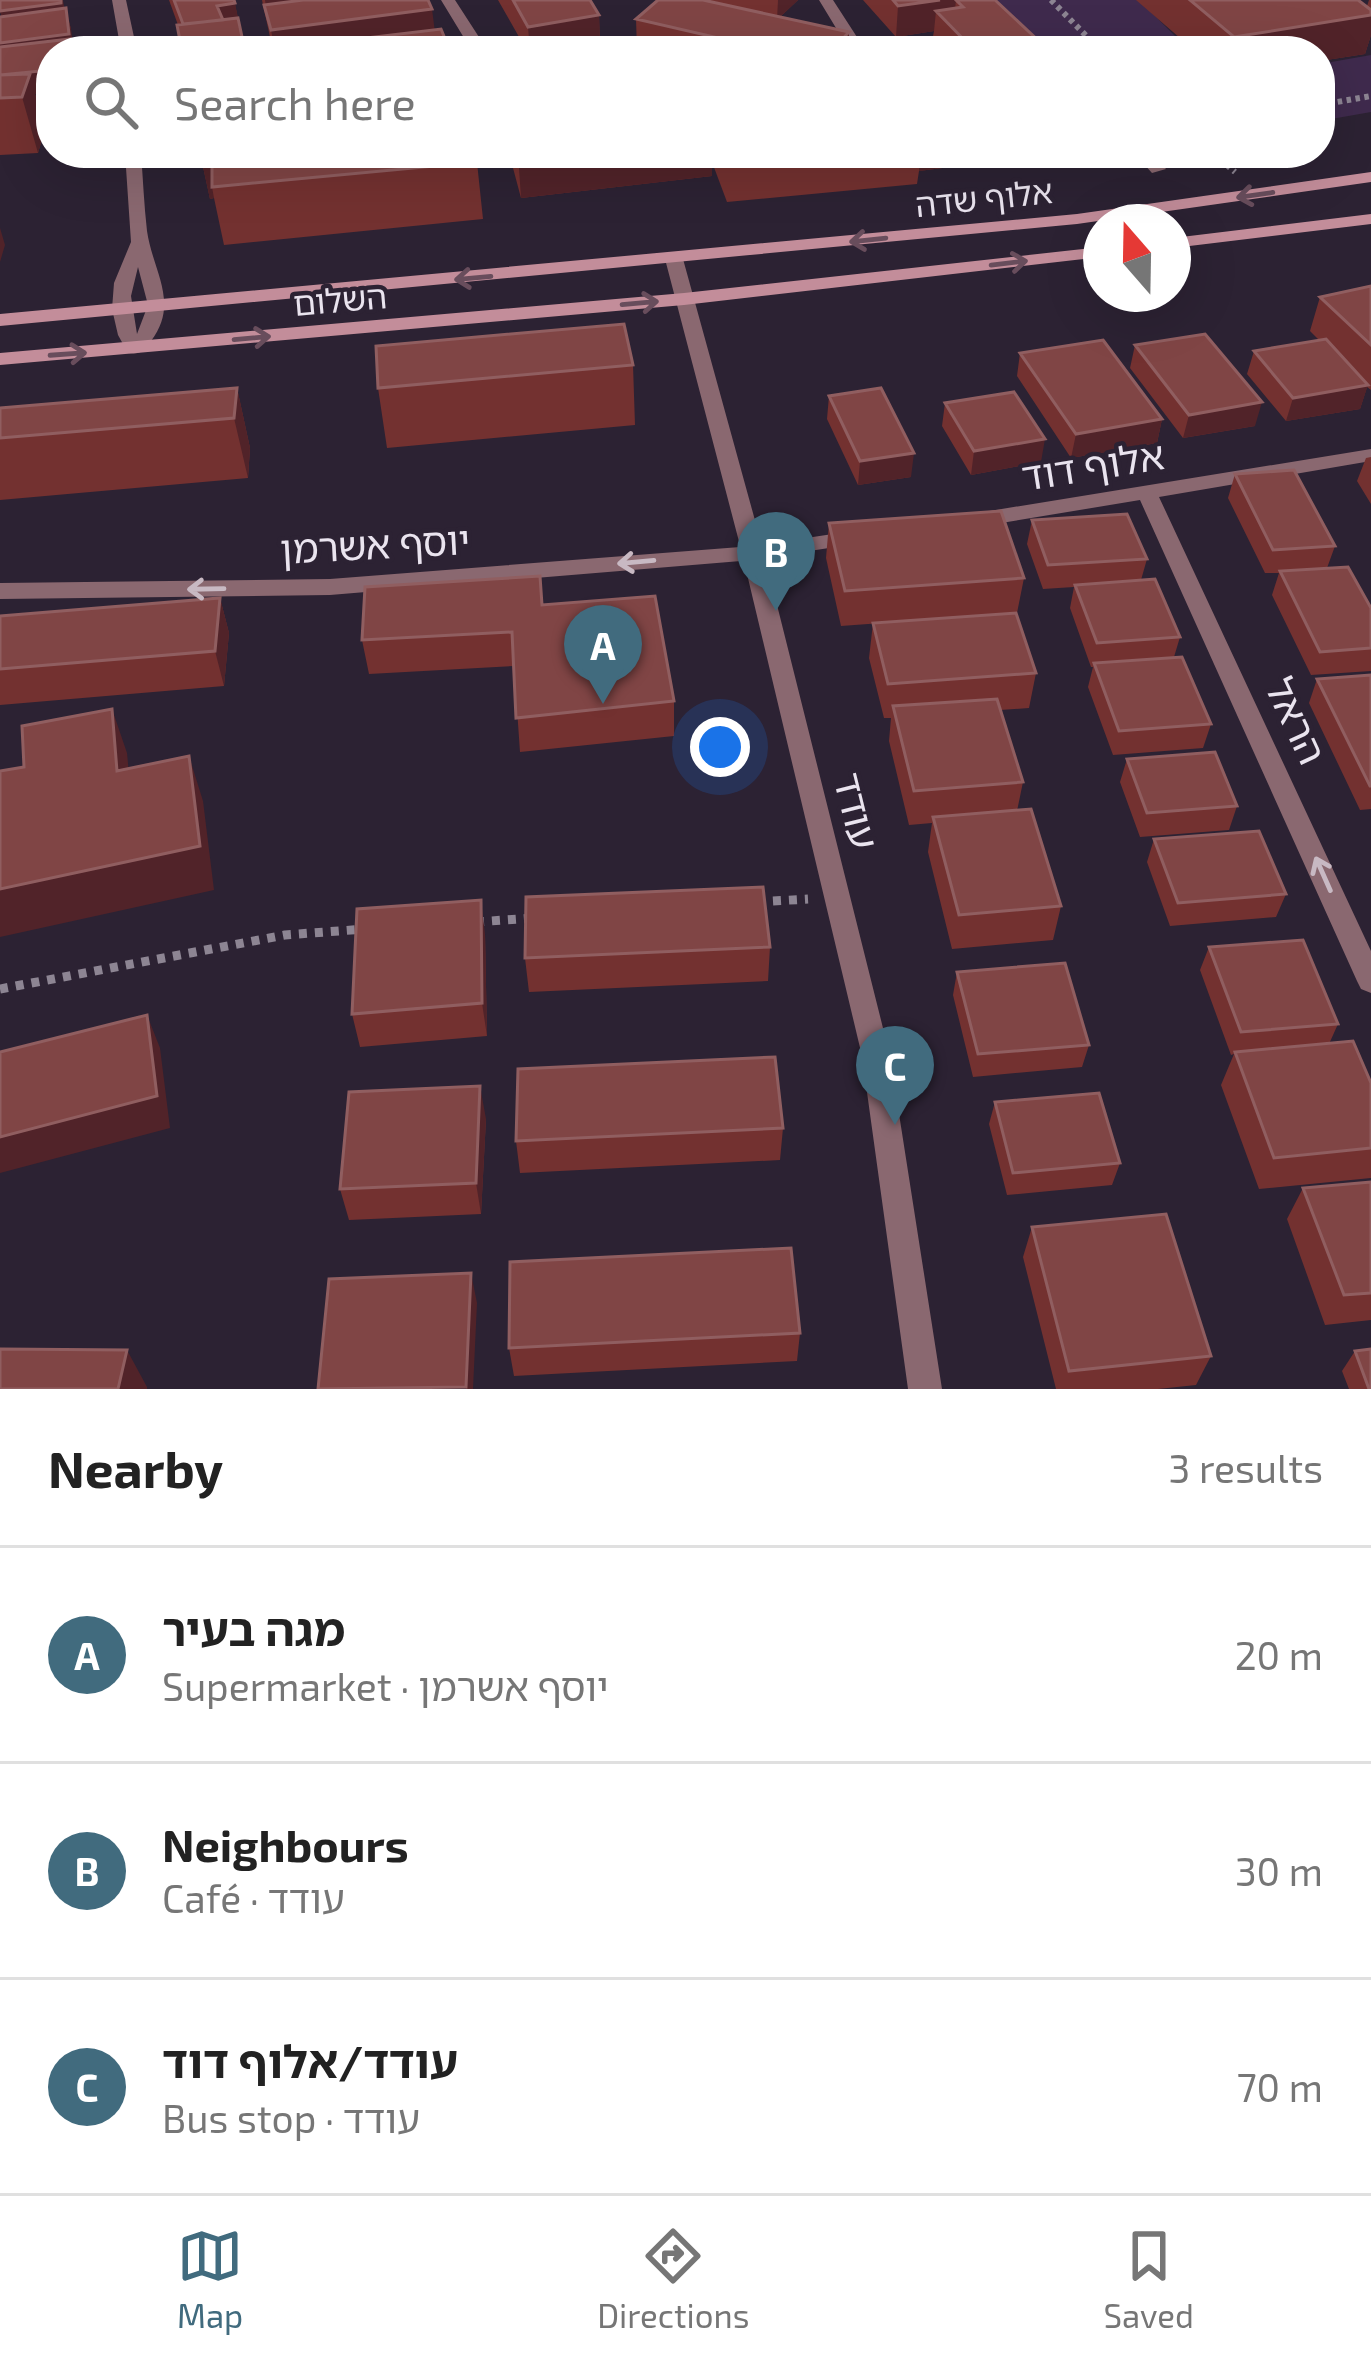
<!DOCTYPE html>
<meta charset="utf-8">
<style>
:root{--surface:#fff;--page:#f2f2f2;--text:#222;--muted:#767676;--line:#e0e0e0;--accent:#416b7e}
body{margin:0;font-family:"Exo 2","Noto Sans Hebrew",sans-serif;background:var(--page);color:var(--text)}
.compass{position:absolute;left:1083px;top:204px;width:108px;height:108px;border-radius:50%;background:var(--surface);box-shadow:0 12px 48px #0002;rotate:340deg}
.you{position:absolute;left:720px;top:747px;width:42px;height:42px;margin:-30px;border:9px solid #fff;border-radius:50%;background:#1a73e8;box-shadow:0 0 0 18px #1a73e833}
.badge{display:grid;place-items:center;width:78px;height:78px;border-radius:50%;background:var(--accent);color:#fff;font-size:39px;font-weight:700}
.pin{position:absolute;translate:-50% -99px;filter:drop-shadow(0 3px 6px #0008)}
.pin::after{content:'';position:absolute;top:63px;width:42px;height:36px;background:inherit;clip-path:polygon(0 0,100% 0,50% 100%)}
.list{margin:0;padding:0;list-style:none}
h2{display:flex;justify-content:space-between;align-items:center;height:156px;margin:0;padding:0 48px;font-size:51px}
h2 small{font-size:39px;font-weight:400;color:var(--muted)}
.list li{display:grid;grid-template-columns:78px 1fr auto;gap:36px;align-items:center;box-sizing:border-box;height:216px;padding:0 48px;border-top:3px solid var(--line)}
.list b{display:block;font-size:45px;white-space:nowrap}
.list p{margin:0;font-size:39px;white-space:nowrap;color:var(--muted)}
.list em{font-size:39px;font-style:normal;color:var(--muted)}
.icon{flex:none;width:66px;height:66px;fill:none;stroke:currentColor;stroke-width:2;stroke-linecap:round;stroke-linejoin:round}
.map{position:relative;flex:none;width:1371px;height:1389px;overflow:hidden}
.search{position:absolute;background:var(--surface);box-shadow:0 12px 48px #0002;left:36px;right:36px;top:36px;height:132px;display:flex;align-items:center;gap:30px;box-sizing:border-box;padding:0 42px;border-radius:48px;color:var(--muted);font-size:45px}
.sheet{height:804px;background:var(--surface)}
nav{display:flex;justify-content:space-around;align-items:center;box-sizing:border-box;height:168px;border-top:3px solid var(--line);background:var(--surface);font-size:33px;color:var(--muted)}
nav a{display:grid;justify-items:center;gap:6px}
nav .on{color:var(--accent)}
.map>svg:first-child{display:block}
</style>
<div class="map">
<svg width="1371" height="1389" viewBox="0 0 1371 1389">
<rect width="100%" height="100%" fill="#2c2233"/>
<path fill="#3f2a4d" d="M994,0h145l51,51h-149z
M1371,55v57l-51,9v-57z"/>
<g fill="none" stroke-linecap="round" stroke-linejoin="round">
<path stroke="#8d8593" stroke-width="6" stroke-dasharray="4.5 4.5" stroke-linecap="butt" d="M1051,0l50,51
M1320,105l51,-9
M1213,153l22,19"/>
<path stroke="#8d8593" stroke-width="9" stroke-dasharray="8 8" stroke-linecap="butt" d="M757,902l51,-3
M476,922l57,-4
M0,989l285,-54 80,-6"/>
<path fill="#8a6870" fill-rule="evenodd" d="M441,0h14l33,51h-16z
M819,0h14l33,51h-16z
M51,104v10l-51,4v-10z
M1134,153h18l14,16 -14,4z
M1371,449v12l-212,36 212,454v42l-10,-4 -4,-8 -217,-481 -169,28 -11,-7 11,-7z
M859,530l8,2 3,5 -3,5 -114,18 -423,35 -330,4v-16l330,-4 423,-33z"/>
<path fill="#8a6870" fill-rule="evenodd" d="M112,0h14l11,51h-16z
M125,153h16c2,26 3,52 6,78 6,41 33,72 4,110 -8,10 -10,14 -23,12l-10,-18 -6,-26 2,-26 17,-41zM138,267l10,38 -11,29 -6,-38z
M674,254l9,5 81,294 126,503 52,333h-34l-46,-333 -120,-503 -77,-294z"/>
<path fill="#c38d9a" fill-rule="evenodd" d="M1371,172v10l-294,42 -1077,102v-12l1077,-100z
M1371,214v10l-198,24v-10z
M1101,247v10l-417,48 -684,60v-12l684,-60z"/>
</g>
<path fill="#733130" d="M169,0h65l11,51 -67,-26z
M262,0h166l6,29 -161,22z
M498,0h92l9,15 1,31 -30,5h-43z
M658,0h140l-18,17 69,15 -1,19 -211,-1 -1,-31z
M863,0h132l46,51h-100l-9,-9 2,-11 -38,6z
M1136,0h222l9,6 2,-6h2v35l-6,19 -45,7v-10h-125z
M65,9l6,20 -20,22v41l-16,2 10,35 -7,24 -38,2v-138h2l-2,-6z
M200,153h276l7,66 -259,26 -10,-47 -4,1z
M509,153h551l-141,18 -2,13 -190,18 -15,-40v14l-191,22z
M1371,286v104l-4,-3 -7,22 -74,12 -39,-47 7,-23 65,-11 -9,-9 10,-34z
M1135,345l120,81 -72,12 -53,-70z
M1020,353l142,66 -5,24 -86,15 -54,-82z
M633,365l2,60 -248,23 -9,-60z
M237,388l13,60 -2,30 -248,22v-92z
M829,396l82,81 -53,8 -31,-66z
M945,403l96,59 -70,13 -29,-49z
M1371,457v47l-14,-23 9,-23z
M1235,474l100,72 -8,22 44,40v63l-60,4 -39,-80 7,-22h-14l-37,-75z
M1032,520l115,39 -6,21 39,57 -6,20 37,67 -8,24 -90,7 -25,-68 5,-20h-2l-21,-59 4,-21 -31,2 -16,-45z
M829,523l195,55 -7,35 -176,13 -15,-68z
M220,598l9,35 -5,53 -224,19v-89z
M542,605l132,96v35l-154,16 -6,-86 -145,8 -7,-34z
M873,623l163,50 -7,35 -29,2 23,72 -6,29 44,95 -8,34 -101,9 -24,-97 4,-29 -23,2 -20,-84 2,-23h-7l-15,-60z
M1371,675v134l-11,1 -51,-107 8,-24z
M1127,759l110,47 -8,24 -89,7 -20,-55z
M1154,839l132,55 -10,23 -106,9 -23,-64z
M485,934l2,102 -127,11 -8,-33z
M770,947l-2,34 -239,11 -4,-34z
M1209,947l129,77 -9,20 42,39v95l-112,11 -38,-104 13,-31 -3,1 -31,-85z
M957,972l132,73 -7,22 -109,10 -20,-82z
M995,1102l125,61 -8,22 -105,10 -18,-71z
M486,1119l-5,95 -132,6 -9,-31z
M783,1128l-3,32 -260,13 -4,-32z
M1371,1182v138l-46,5 -38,-106 16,-31z
M1032,1227l179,129 -15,29 -38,4h-102l-33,-132z
M800,1333l-3,28 -283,15 -5,-28z
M1355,1351l16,38h-22l-7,-18z"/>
<path fill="#512329" d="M63,0l4,24 -61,8 -6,-21z
M265,0h87l-85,13z
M778,0h20l-21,20z
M940,0h25l-2,7 -7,-7 -3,28 -17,-17 -2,20 -38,6 2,-31z
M235,3l6,30 -13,3 -11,-30z
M66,8l5,21 3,22h-23l-51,14v-22z
M432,9l4,31 -161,11 -4,-21z
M599,15l1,31 -30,5h-40l-2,-24z
M1371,15v20l-6,19 -45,7v-10h-89l3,-14z
M849,32l-1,19h-17z
M1003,43l-1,8h-30v-3z
M1042,44l-1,7h-31v-1z
M51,70v22l-16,2 10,35 -7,24 -16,-56 -22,-21z
M200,153h68l-56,34 2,11 -4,1z
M518,153h194v23l-191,22z
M920,153h140l-141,18z
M0,228l5,17 -5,17z
M1368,385l-8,24 -74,12 7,-23z
M237,388l13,60 -2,30 -14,-60z
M1262,402l-7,24 -72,12 6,-23z
M1162,419l-5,24 -86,15 5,-24z
M1045,439l-4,23 -70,13 3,-24z
M914,453l-3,24 -53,8 2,-24z
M220,598l9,35 -5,53 -9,-35z
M112,709l15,44 6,62 -16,-44z
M189,756l14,45 11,89 -214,47v-48z
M481,900l4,34 2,102 -5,-33z
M147,1015l13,33 10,80 -170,45v-36z
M480,1086l6,33 -5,95 -5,-31z
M471,1273l6,30 -4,86h-7z
M127,1350l20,37v2h-29z"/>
<path fill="#804545" stroke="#905e60" stroke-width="3" d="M0,0h61v3l-61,8z
M174,0h60l1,3 -18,3 6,14 -40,4z
M303,0h125l4,9 -161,21 -7,-25z
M513,0h77l9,15 -71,12z
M658,0h45l146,32 -18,19h-56l-139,-32z
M893,0h47l-42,6z
M956,0h39l47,44 -32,6 -7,-7 -31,5 -36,-37 27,-4z
M1190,0h168l13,10v5l-137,22z
M66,8l3,26 -69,9v-26z
M238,18l7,33h-63l-5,-26z
M441,29l9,22h-177v-2z
M70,39l1,12h-20v19l-51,5v-28z
M30,74l-8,23 -22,1v-23z
M212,153h264l2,9 -266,25z
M1371,286v59l-51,-48z
M624,324l9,41 -255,23 -2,-42z
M1205,334l57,68 -73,13 -54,-70z
M1326,339l42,46 -75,13 -39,-47z
M1103,340l59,79 -86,15 -56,-81z
M237,388l-3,30 -234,20v-30z
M881,388l33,65 -54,8 -31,-65z
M1014,392l31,47 -71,12 -29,-48z
M1294,470l41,76 -62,4 -38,-76z
M1001,511l23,67 -179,13 -16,-68z
M1127,514l20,45 -99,6 -16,-45z
M1348,567l23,41v40l-51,4 -40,-81z
M540,576l2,29 113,-9 19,105 -158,17 -4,-86 -150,8 3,-53z
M1155,579l25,58 -83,6 -22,-58z
M220,598l-5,53 -215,18v-53z
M1016,613l20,60 -148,11 -15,-61z
M1182,657l29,67 -92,7 -25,-68z
M1371,675v111h-1l-53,-107z
M997,699l26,83 -109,9 -21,-85z
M112,709l5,62 72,-15 11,90 -200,43v-118l24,-4 -2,-41z
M1215,752l22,54 -90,7 -20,-54z
M1031,809l30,97 -102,9 -26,-98z
M1259,831l27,63 -108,9 -24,-64z
M763,887l7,60 -245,11 1,-61z
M481,900l1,103 -130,11 5,-105z
M1303,940l35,84 -97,8 -32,-85z
M1065,963l24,82 -111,9 -21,-82z
M147,1015l10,81 -157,41v-85z
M1353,1041l18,42v65l-97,10 -39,-106z
M775,1057l8,71 -267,13 2,-72z
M480,1086l-4,97 -136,6 9,-97z
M1099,1093l21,70 -107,10 -18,-71z
M1371,1182v111l-27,2 -41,-107z
M1166,1214l45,142 -142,15 -37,-144z
M791,1248l9,85 -291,15 1,-86z
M471,1273l-5,114 -148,2 11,-110z
M0,1349l127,1 -9,39h-118z
M1371,1349v40h-2l-14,-38z"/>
<defs><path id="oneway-shaft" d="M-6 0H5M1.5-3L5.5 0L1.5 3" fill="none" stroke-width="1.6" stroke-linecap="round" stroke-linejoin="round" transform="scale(3)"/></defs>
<g stroke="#684d5c">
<use href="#oneway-shaft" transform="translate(1255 195) rotate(172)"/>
<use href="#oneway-shaft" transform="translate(868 240) rotate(174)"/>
<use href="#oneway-shaft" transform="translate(1009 263) rotate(-7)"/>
<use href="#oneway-shaft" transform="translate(473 278) rotate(175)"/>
<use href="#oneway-shaft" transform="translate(640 303) rotate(-5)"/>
<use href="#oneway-shaft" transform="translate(252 338) rotate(-5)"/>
<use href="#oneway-shaft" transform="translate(68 354) rotate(-4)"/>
</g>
<g stroke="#c8b9c3">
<use href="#oneway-shaft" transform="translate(636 562) rotate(175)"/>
<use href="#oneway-shaft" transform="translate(206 589) rotate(179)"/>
<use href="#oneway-shaft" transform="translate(1323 874) rotate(-114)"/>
</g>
<g text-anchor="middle" stroke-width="9" stroke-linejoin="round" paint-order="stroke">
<g font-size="33" fill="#eae4ef" stroke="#2c2233">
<text transform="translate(984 198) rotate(-6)" y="12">אלוף שדה</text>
<text transform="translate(340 300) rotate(-5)" y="12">השלום</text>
</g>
<g font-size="39" fill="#eae4ef" stroke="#2c2233">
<text transform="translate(1093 466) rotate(-9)" y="14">אלוף דוד</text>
<text transform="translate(375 545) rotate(-3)" y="14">יוסף אשרמן</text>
<text transform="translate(1296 721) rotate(65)" y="14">הראל</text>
<text transform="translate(856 811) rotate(76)" y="14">עודד</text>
</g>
</g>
</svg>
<svg class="compass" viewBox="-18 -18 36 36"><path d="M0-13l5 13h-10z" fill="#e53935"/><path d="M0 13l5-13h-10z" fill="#767676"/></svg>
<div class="you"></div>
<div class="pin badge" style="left:603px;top:704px">A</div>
<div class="pin badge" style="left:776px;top:611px">B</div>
<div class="pin badge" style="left:895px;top:1125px">C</div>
<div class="search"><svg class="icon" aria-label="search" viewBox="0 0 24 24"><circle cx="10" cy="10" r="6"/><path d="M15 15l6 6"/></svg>Search here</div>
</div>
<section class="sheet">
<h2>Nearby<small>3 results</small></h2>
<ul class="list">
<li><span class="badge">A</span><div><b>מגה בעיר</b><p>Supermarket · יוסף אשרמן</p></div><em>20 m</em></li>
<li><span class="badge">B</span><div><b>Neighbours</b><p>Café · עודד</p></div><em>30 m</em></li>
<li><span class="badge">C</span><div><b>עודד/אלוף דוד</b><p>Bus stop · עודד</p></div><em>70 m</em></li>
</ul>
</section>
<nav>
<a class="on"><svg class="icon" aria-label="map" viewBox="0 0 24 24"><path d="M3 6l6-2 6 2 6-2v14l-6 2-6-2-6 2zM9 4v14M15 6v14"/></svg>Map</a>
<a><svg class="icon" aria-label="directions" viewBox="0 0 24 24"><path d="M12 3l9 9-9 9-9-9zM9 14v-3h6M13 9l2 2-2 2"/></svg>Directions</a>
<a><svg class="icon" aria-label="saved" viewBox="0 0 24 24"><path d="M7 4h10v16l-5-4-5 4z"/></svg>Saved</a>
</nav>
